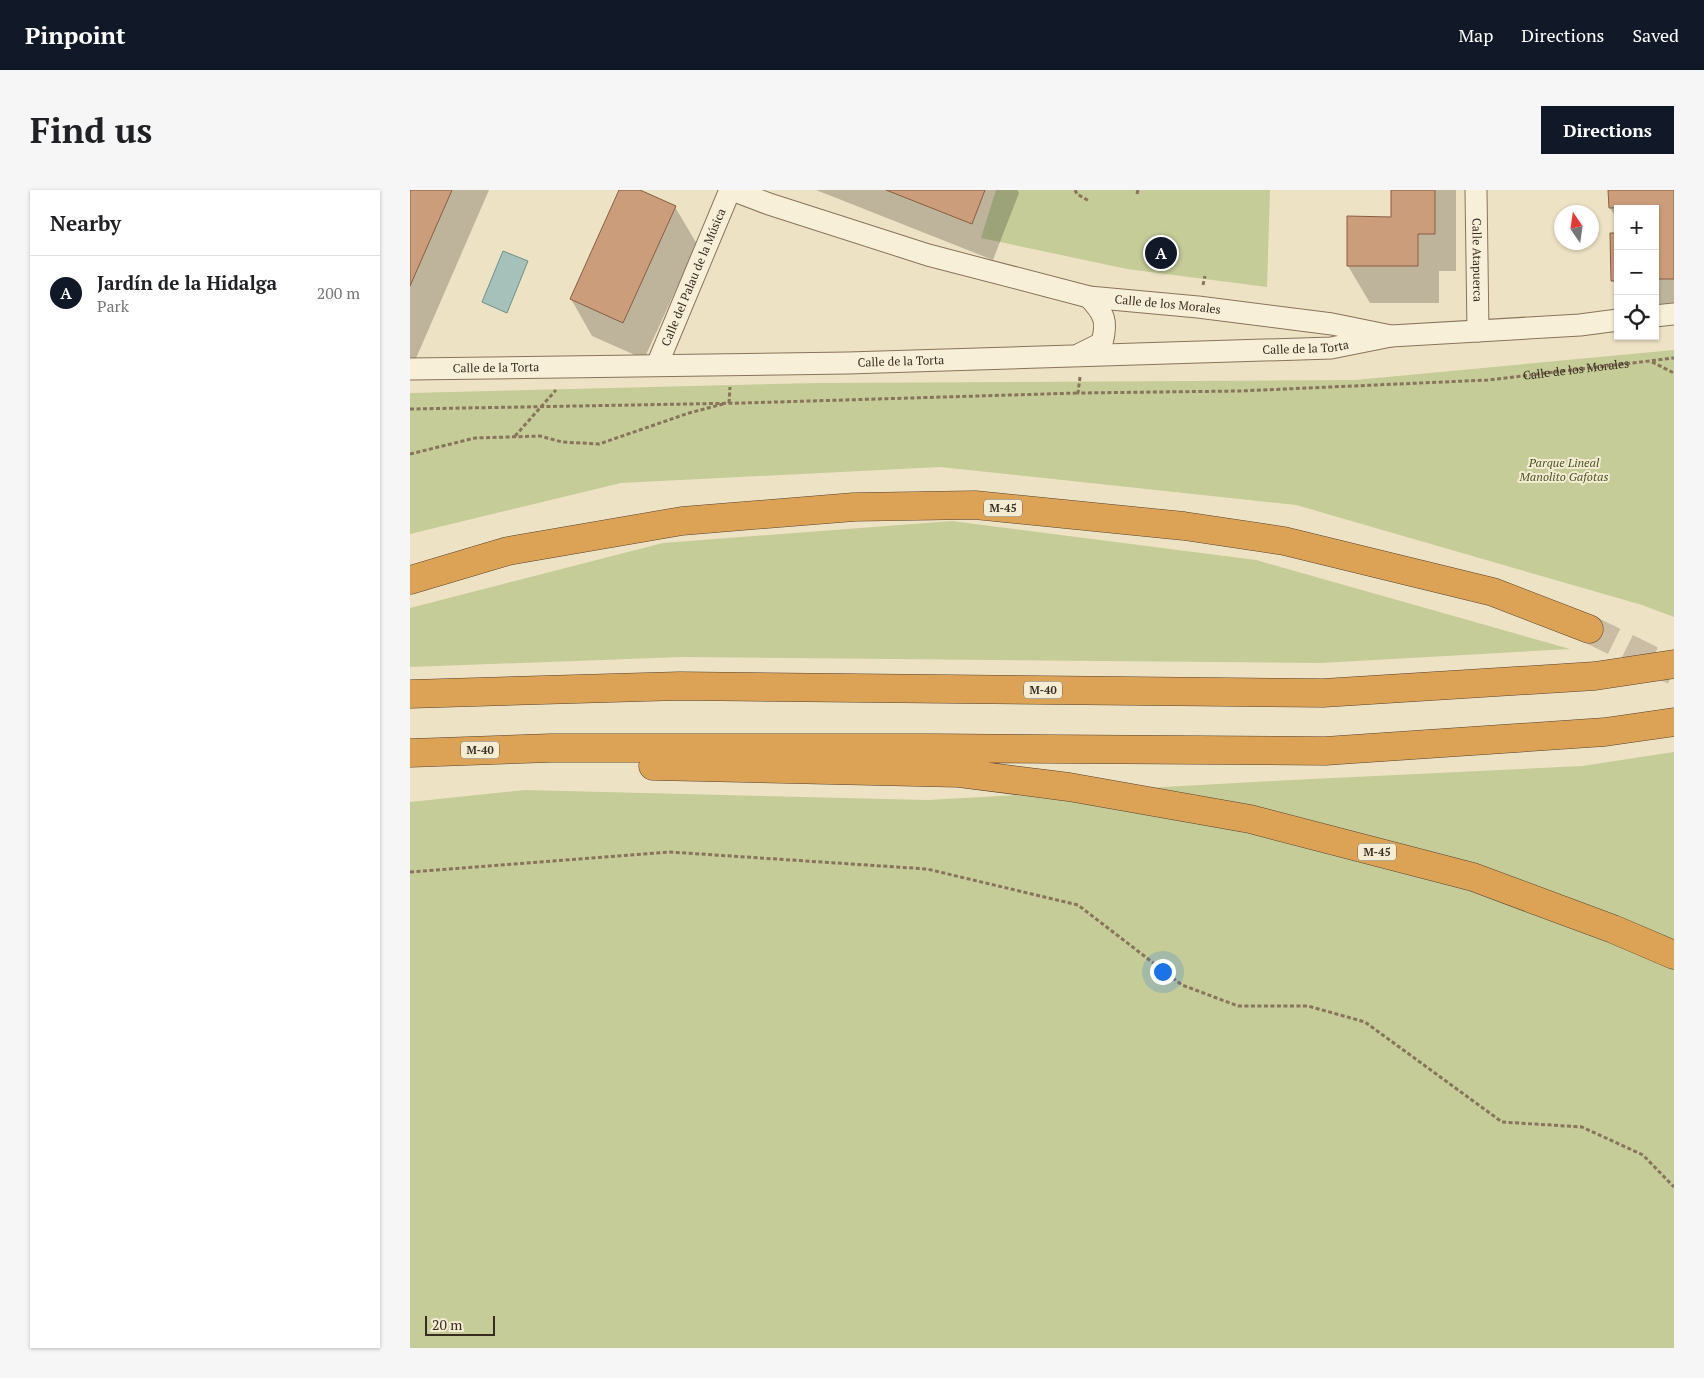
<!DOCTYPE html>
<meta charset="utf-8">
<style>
:root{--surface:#fff;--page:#f6f6f6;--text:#202124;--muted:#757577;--line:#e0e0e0;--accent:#111827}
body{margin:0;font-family:"PT Serif",serif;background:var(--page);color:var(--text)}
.controls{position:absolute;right:15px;top:15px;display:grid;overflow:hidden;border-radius:0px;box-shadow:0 1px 4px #0004}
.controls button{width:45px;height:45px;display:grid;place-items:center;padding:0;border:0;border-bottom:1px solid var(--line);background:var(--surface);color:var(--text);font:25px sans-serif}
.compass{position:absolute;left:1144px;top:15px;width:45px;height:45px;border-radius:50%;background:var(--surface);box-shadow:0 1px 4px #0004;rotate:347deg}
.scale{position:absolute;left:15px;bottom:12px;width:70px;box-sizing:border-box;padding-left:5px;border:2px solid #382b1f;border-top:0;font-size:14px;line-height:18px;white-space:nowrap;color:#382b1f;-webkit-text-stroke:4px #f5ecd4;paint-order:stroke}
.you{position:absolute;left:752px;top:781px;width:18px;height:18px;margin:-12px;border:4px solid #fff;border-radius:50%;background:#1a73e8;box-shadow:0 0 0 8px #1a73e833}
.badge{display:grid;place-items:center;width:32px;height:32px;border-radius:50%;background:var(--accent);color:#fff;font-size:16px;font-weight:700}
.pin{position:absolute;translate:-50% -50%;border:2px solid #fff;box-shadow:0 1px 5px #0006}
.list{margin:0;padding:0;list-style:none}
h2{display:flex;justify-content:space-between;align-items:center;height:65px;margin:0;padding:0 20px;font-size:21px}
h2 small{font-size:16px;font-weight:400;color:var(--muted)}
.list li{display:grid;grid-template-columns:32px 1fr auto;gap:15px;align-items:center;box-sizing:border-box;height:75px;padding:0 20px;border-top:1px solid var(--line)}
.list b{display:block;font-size:19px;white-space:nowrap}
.list p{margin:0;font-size:16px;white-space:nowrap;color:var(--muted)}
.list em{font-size:16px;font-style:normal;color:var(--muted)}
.icon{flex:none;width:28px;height:28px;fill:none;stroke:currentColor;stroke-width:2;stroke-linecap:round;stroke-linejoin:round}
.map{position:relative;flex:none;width:1264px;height:1158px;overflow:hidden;border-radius:0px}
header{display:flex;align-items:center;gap:30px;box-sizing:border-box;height:70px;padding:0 25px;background:var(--accent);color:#fff}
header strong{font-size:24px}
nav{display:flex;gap:28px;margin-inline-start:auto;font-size:18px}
.intro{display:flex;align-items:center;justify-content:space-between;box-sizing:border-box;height:120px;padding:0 30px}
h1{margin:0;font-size:35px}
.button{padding:12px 22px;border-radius:0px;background:var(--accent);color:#fff;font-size:18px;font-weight:700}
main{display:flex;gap:30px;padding:0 30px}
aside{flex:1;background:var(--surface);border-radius:0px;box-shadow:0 1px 4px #0004}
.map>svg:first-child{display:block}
</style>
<header>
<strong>Pinpoint</strong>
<nav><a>Map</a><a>Directions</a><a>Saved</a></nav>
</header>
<div class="intro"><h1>Find us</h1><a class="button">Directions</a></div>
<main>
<aside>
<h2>Nearby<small></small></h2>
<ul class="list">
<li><span class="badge">A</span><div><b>Jardín de la Hidalga</b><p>Park</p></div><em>200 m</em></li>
</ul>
</aside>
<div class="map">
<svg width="1264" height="1158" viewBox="0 0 1264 1158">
<rect width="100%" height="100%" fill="#eee2c4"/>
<path fill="#c5cc98" d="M586,0h274l-3,97 -140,-18 -146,-31z
M1264,160v267l-32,-12 -346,-100 -356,-38 -319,16 -211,51v-141l408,-10 537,-3z
M542,331l304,39 314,89 -249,14 -639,-6 -272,10v-59l253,-65z
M1264,562v596h-1264v-546l115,-12 403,10 363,-20 291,-14z"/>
<path fill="#a6c1b9" stroke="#6d8f87" d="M93,61l25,10 -21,52 -25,-11z"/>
<path fill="#0003" d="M0,0h79l-75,173 -4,-2z
M210,0h17l38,17 22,37 -53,115 -52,-23 -21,-37z
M406,0h201l2,3 -26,67z
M982,0h64v81h-17v32h-69l-22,-37 44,-48z
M1200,0h64v126l-19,1v-108h-37v12l-8,-13z
M1208,44v56l-5,-9z"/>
<path fill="#cb9d7b" stroke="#875d41" d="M0,0h42l-42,96z
M209,0h21l36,16 -53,117 -53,-24z
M476,0h99l-13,34z
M981,0h44v44h-17v32h-71v-50l44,1z
M1198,0h66v89h-19v-70h-9v-2l-37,1z
M1200,43h8v48h-7z"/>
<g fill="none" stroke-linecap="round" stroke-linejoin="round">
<path stroke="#cabda3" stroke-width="28" stroke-dasharray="28 14" stroke-linecap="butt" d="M1179,439l85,42"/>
<g stroke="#88735b" stroke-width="23">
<g id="street">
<path id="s2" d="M322,0l37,14 159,51 161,42 109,10 134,17 59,12 189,-11 38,-5"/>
<path id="s3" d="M1066,0l2,141"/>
<path d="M1245,126l19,-2"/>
<path d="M670,164l22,-11c6,-23 2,-29 -13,-46"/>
<path id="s4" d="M247,175l73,-175"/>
<path id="s5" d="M0,179l438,-6 483,-15 60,-12"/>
</g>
</g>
<g stroke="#56422f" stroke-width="29">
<path id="highway" d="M0,390l98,-29 174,-30 172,-14 121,-2 209,21 100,15 209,51 96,37
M0,504l270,-8 643,7 272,-17 79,-12
M0,563l141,-5h382l392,3 280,-19 69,-10
M243,576l306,7 110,14 181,32 223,58 140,52 61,26"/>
</g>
<g stroke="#88735b" stroke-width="3" stroke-dasharray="4 2.5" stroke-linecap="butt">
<path d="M665,0l2,4 12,7"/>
<path d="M727,4l1,-4"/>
<path d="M793,95l2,-9"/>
<path d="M1242,172l22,11"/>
<path id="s1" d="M670,187l-2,16 162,-2 248,-11 186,-22"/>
<path d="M319,213l1,-16"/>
<path d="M0,219l333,-6 335,-10"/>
<path d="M105,246l41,-46"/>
<path d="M0,264l65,-16 65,-2 22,6 37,2 90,-31 34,-9"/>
<path d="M0,682l260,-20 257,17 151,36 104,80 56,21h70l57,16 137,100 80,5 61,28 31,32"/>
</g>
<use href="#street" stroke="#f8efd8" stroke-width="21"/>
<use href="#highway" stroke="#dca256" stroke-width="28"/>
</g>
<g text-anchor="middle" stroke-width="4" stroke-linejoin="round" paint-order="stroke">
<g fill="#f5ecd4" stroke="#716555" stroke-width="1">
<rect x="574" y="309.5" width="38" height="17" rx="4"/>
<rect x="614" y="491.5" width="38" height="17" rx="4"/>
<rect x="51" y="551.5" width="38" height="17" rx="4"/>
<rect x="948" y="653.5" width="38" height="17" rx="4"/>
</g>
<g font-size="11" font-weight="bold" fill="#382b1f">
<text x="593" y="322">M-45</text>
<text x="633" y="504">M-40</text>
<text x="70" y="564">M-40</text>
<text x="967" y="666">M-45</text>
</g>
<g font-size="12" fill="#382b1f" stroke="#f5ecd4">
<text dy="4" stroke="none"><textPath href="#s3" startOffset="70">Calle Atapuerca</textPath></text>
<text dy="4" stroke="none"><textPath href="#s4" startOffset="95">Calle del Palau de la Música</textPath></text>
<text dy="4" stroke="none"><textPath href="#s2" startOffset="452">Calle de los Morales</textPath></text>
<text dy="4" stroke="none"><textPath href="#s5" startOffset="896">Calle de la Torta</textPath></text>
<text dy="4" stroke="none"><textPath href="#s5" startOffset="491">Calle de la Torta</textPath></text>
<text dy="4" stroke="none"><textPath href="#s5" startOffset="86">Calle de la Torta</textPath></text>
<text dy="4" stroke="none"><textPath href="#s1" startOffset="515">Calle de los Morales</textPath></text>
</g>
<g font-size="12" font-style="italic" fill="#485525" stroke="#f5ecd4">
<text x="1154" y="277">Parque Lineal<tspan x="1154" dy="14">Manolito Gafotas</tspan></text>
</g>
</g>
</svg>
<div class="controls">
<button>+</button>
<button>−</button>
<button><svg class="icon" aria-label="locate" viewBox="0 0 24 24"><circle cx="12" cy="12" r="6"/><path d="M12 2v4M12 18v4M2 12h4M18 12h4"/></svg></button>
</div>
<svg class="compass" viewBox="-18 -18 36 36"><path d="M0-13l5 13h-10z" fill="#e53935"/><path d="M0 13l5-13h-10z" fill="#757577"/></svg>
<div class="scale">20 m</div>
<div class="you"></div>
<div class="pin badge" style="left:751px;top:63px">A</div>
</div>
</main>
